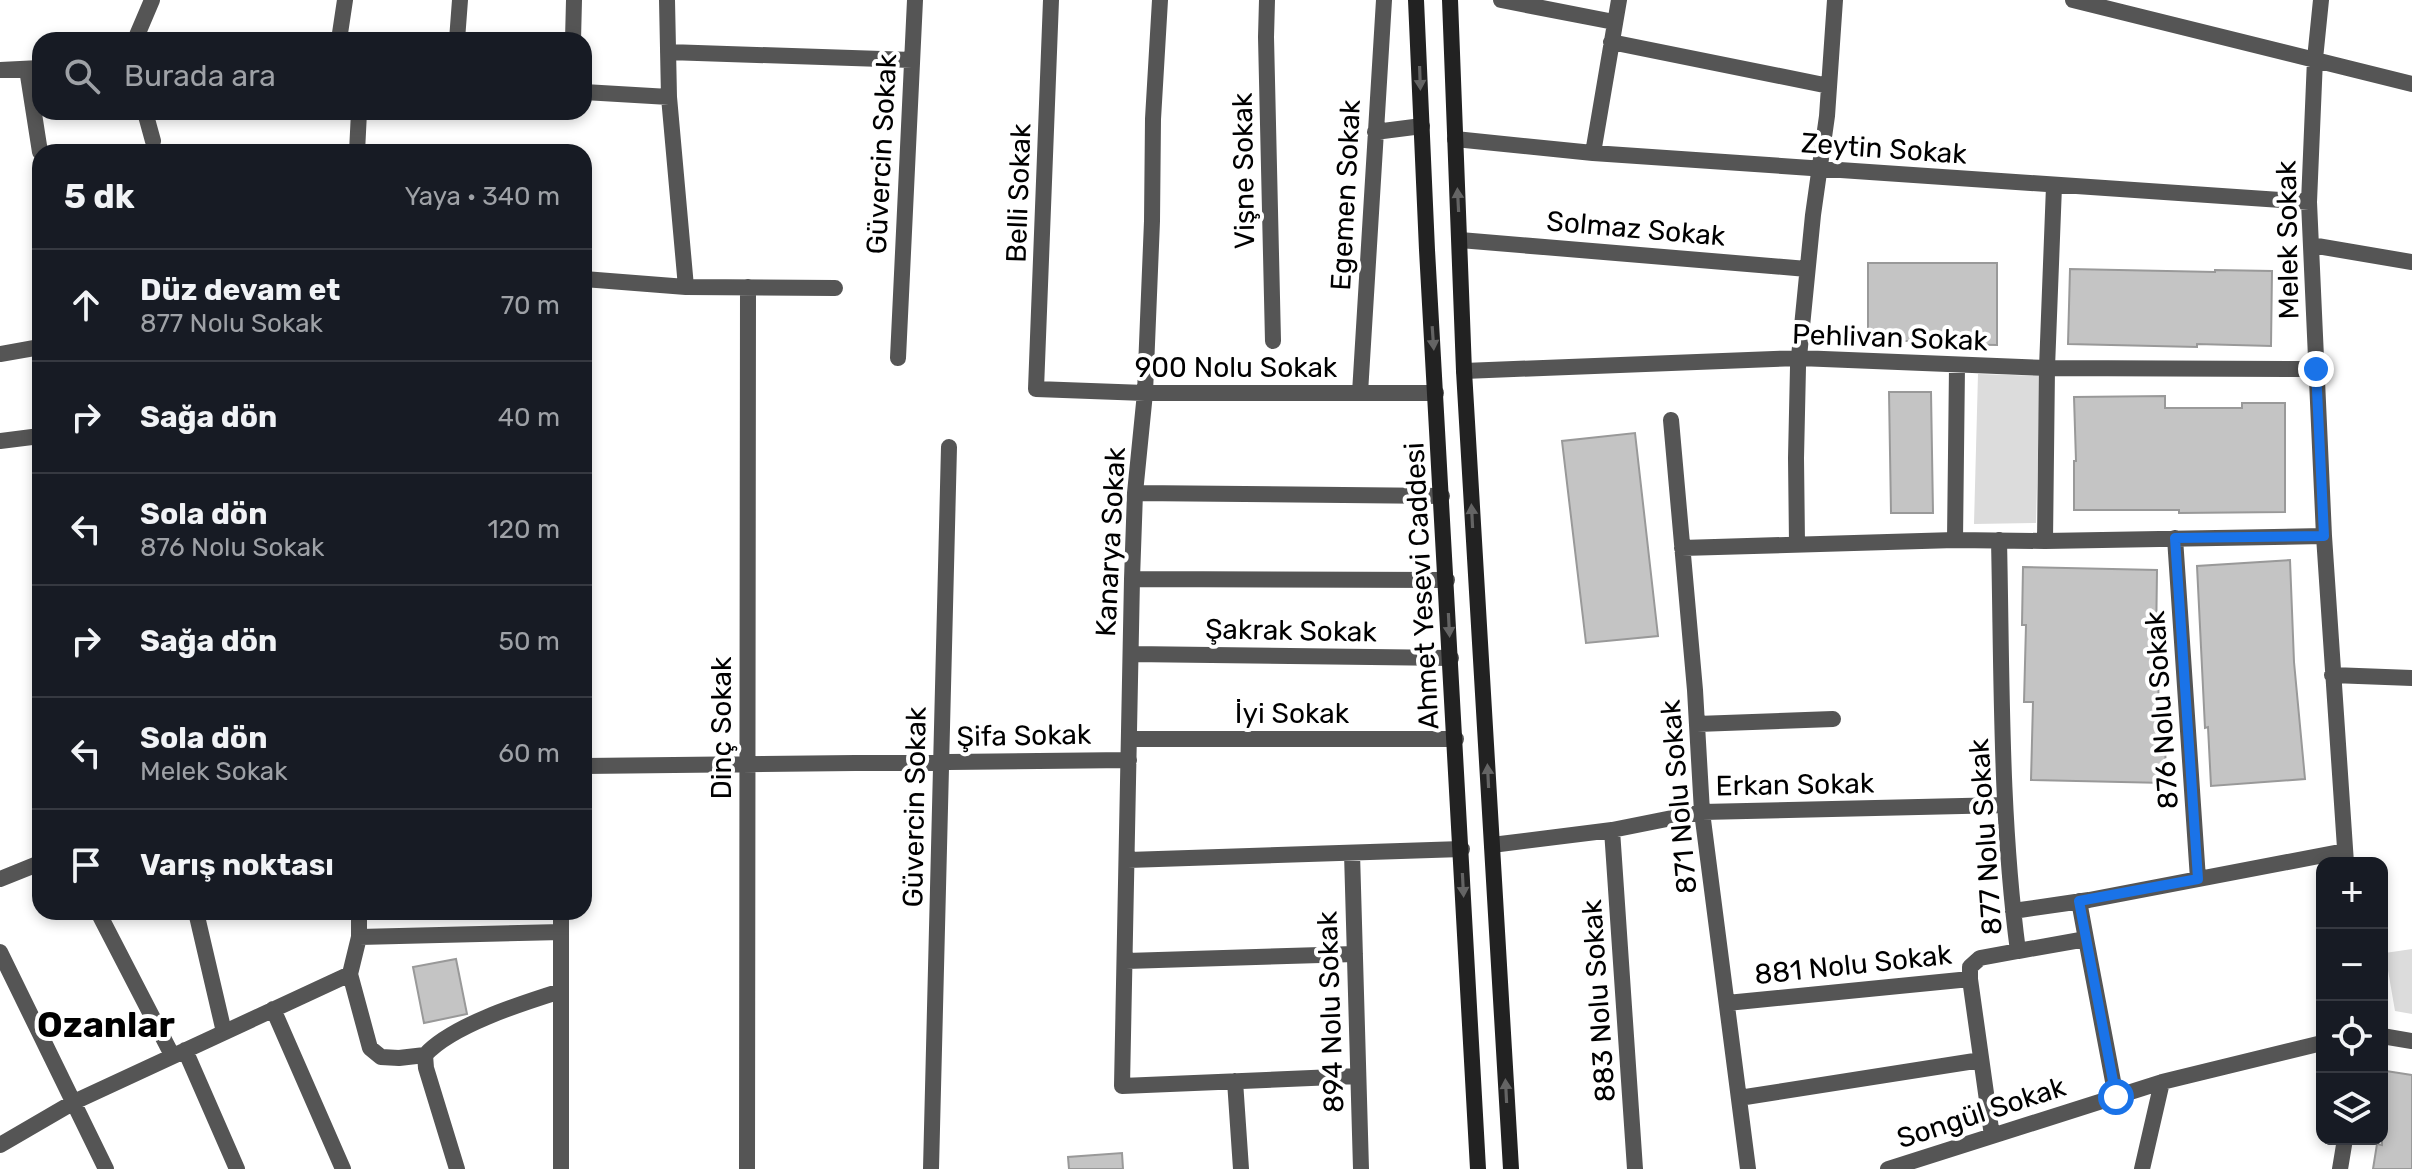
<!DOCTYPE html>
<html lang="tr">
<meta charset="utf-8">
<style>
:root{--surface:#171b24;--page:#242831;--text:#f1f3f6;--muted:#9ea1a6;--line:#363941}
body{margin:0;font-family:Rubik,sans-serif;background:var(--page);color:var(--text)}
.controls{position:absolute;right:24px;bottom:24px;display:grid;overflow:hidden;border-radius:16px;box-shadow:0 4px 12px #0003}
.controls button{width:72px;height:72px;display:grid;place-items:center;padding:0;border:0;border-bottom:2px solid var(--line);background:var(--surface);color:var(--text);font:40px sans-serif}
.stop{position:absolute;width:24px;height:24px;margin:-18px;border:6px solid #1a73e8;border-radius:50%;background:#fff}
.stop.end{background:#1a73e8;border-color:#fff;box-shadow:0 2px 8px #0008}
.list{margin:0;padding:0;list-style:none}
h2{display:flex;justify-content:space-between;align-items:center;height:104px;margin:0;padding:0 32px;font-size:34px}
h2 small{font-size:26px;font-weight:400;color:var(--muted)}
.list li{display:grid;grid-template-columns:52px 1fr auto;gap:24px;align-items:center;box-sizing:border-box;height:112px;padding:0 32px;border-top:2px solid var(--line)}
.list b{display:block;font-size:30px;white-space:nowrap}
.list p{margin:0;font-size:26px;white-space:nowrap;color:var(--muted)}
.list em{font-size:26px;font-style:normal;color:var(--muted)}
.icon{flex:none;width:44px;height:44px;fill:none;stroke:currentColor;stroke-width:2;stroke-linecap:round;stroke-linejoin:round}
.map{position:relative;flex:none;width:2412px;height:1169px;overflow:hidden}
.search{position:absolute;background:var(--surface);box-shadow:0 4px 12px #0003;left:32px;top:32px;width:560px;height:88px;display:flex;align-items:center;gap:20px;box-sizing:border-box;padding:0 28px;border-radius:24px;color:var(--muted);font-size:30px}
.panel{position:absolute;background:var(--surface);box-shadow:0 4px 12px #0003;left:32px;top:144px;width:560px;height:776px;border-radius:24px}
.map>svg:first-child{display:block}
</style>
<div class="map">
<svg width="2412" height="1169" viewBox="0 0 2412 1169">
<rect width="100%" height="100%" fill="#fff"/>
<path fill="#dcdcdc" d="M1978,374l62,2 -4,147 -62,1z
M2412,949v65l-17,-3 -10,-58z"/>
<path fill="#c4c4c4" stroke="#999" stroke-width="2" d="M1868,263h129v82l-58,-1v-3h-71z
M2070,269l145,3v-2l57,1 -1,75 -74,-2v3l-129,-3z
M1889,392h42l2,121h-42z
M2165,396v12h77v-5h43v109l-106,1v-3h-105v-49h2l-2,-64z
M1635,433l23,203 -72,7 -24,-202z
M2290,560l4,102 11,117 -94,7 -3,-59 -3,1 -8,-162z
M2023,567l134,3 -1,76h3l-1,79h8l-1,58 -134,-3 2,-78h-9l2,-77h-4z
M456,959l11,55 -43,9 -11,-56z
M2386,1071l26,4v94h-39l4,-25 5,1v-53z
M1122,1153l1,16h-54l-1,-12z"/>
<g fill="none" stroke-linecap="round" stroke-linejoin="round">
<path stroke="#555" stroke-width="16" d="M667,0l2,97 17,190
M1051,0l-15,389 109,4h291
M1160,0l-7,119 -1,102 -7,172 -10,100 -3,86 -10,507 236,-10
M1267,0l-1,37 7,304
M1501,0l113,22
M2073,0l339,84
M2321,0l-6,59 -6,143 15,334 22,327
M135,40l17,-40
M339,40l6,-40
M457,40l3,-40
M573,40l1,-40
M1611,42l218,44
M668,52l244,8
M27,69l13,83
M0,70l40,-2
M584,92l85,5
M145,112l8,29
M1375,132l47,-6
M1455,139l138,14 716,49
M357,152l2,-40
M1593,153l26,-153
M1460,240l347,29
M2311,245l101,17
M584,279l102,8 149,1
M0,354l40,-7
M898,358l17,-358
M1464,371l335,-13 248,10 269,1
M1360,393l24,-393
M1671,420l24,270 7,122 46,357
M0,441l40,-5
M1135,493l307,3
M2175,538l23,341
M1955,540l2,-174
M1999,540c3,137 1,275 19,411l68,-12 30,158
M2045,541l2,-173 7,-182
M1797,543l-1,-85 2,-91 15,-152 14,-99 8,-116
M1682,548l273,-8 90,1 279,-5
M1132,579l315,1
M1131,654l320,4
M2332,675l80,3
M1697,724l136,-5
M1129,739h327
M584,766l545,-6
M1612,830l23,339
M1492,845l120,-15 90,-18 303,-7
M1352,853l9,316
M1128,860l334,-11
M0,879l40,-16
M2079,901l7,38
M2013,911l76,-11 256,-49
M98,912l74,143
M196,912l28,120
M359,912v25l-9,37 20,74 11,9 18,1 26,-3 1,13 31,101
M359,937l202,-5
M0,952l106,217
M1126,961l229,-7
M1970,979v-12l10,-9 38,-7
M1727,1003l243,-24 22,157
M273,1009l70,160
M2382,1036l30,5
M185,1050l52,119
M425,1055c27,-30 98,-52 136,-64
M1235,1081l6,88
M1739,1098l242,-38
M0,1145l74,-43 276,-128
M561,1169v-257
M747,1169l1,-882
M931,1169l18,-722
M1888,1169l274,-87 160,-39
M2142,1169l20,-87
M2340,1169l5,-30"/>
<path stroke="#222" stroke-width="16" d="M1416,0l11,250 51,919
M1450,0l14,371 47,798"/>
</g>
<defs><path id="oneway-solid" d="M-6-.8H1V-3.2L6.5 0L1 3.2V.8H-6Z" transform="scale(2)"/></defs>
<g fill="#646464">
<use href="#oneway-solid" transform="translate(1420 78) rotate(88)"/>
<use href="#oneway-solid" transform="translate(1458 200) rotate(-93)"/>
<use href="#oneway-solid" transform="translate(1433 338) rotate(86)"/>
<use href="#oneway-solid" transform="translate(1472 516) rotate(-93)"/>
<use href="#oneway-solid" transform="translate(1449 625) rotate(87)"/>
<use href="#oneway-solid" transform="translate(1488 776) rotate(-93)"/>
<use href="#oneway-solid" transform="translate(1463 885) rotate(87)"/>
<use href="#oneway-solid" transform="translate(1506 1091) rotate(-93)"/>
</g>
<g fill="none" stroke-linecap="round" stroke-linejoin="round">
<path stroke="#1a73e8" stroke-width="10" d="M2116,1097l-37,-196 119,-22 -23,-341 149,-2 -8,-167"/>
</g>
<g text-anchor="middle" stroke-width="8" stroke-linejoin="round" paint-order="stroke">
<g font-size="28" fill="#000" stroke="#fff">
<text transform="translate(1884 148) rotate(4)" y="10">Zeytin Sokak</text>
<text transform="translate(881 154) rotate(-87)" y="10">Güvercin Sokak</text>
<text transform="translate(1243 171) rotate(-91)" y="10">Vişne Sokak</text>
<text transform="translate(1018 193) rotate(-88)" y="10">Belli Sokak</text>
<text transform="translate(1345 195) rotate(-87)" y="10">Egemen Sokak</text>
<text transform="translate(1636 228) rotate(5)" y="10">Solmaz Sokak</text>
<text transform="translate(2287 240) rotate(-91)" y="10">Melek Sokak</text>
<text transform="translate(1890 337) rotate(2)" y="10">Pehlivan Sokak</text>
<text x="1236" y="377">900 Nolu Sokak</text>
<text transform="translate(1110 542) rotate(-87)" y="10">Kanarya Sokak</text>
<text transform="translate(1421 586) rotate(-93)" y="10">Ahmet Yesevi Caddesi</text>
<text transform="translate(1291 630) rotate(1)" y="10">Şakrak Sokak</text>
<text transform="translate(2161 710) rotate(-94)" y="10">876 Nolu Sokak</text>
<text x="1292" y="723">İyi Sokak</text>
<text transform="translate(721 728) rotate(-90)" y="10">Dinç Sokak</text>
<text transform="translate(1024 735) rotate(-1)" y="10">Şifa Sokak</text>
<text transform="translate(1795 784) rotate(-1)" y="10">Erkan Sokak</text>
<text transform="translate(1678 797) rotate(-95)" y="10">871 Nolu Sokak</text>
<text transform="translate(914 807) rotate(-89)" y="10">Güvercin Sokak</text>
<text transform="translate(1985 837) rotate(-94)" y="10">877 Nolu Sokak</text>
<text transform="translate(1853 964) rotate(-6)" y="10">881 Nolu Sokak</text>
<text transform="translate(1598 1001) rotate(-94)" y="10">883 Nolu Sokak</text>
<text transform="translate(1330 1012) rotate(-92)" y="10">894 Nolu Sokak</text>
<text transform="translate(1981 1112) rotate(-18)" y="10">Songül Sokak</text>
</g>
<g font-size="36" font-weight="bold" fill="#000" stroke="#fff">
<text x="106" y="1037">Ozanlar</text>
</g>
</g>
</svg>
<div class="controls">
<button>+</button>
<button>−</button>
<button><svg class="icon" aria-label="locate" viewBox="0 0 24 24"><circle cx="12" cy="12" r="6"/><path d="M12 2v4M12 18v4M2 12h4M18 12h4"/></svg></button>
<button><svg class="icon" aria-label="layers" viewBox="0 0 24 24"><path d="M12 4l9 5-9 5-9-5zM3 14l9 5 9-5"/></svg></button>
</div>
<div class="stop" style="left:2116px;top:1097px"></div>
<div class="stop end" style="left:2316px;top:369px"></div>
<div class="search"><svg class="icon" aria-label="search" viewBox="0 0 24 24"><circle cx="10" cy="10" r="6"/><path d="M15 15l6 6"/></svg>Burada ara</div>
<section class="panel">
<h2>5 dk<small>Yaya · 340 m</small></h2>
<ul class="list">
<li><svg class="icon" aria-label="ahead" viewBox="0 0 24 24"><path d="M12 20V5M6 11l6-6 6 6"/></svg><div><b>Düz devam et</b><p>877 Nolu Sokak</p></div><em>70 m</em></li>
<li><svg class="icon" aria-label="right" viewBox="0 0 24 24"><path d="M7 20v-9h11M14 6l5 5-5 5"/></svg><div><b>Sağa dön</b></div><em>40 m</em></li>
<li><svg class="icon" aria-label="left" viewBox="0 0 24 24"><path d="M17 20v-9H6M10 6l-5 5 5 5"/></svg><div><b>Sola dön</b><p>876 Nolu Sokak</p></div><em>120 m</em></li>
<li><svg class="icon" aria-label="right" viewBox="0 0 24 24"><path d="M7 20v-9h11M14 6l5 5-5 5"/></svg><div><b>Sağa dön</b></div><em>50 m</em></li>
<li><svg class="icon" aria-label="left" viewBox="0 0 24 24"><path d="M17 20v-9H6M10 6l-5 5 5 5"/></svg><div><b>Sola dön</b><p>Melek Sokak</p></div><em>60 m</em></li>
<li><svg class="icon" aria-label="arrive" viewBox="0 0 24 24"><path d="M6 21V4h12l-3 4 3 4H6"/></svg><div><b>Varış noktası</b></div></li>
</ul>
</section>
</div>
